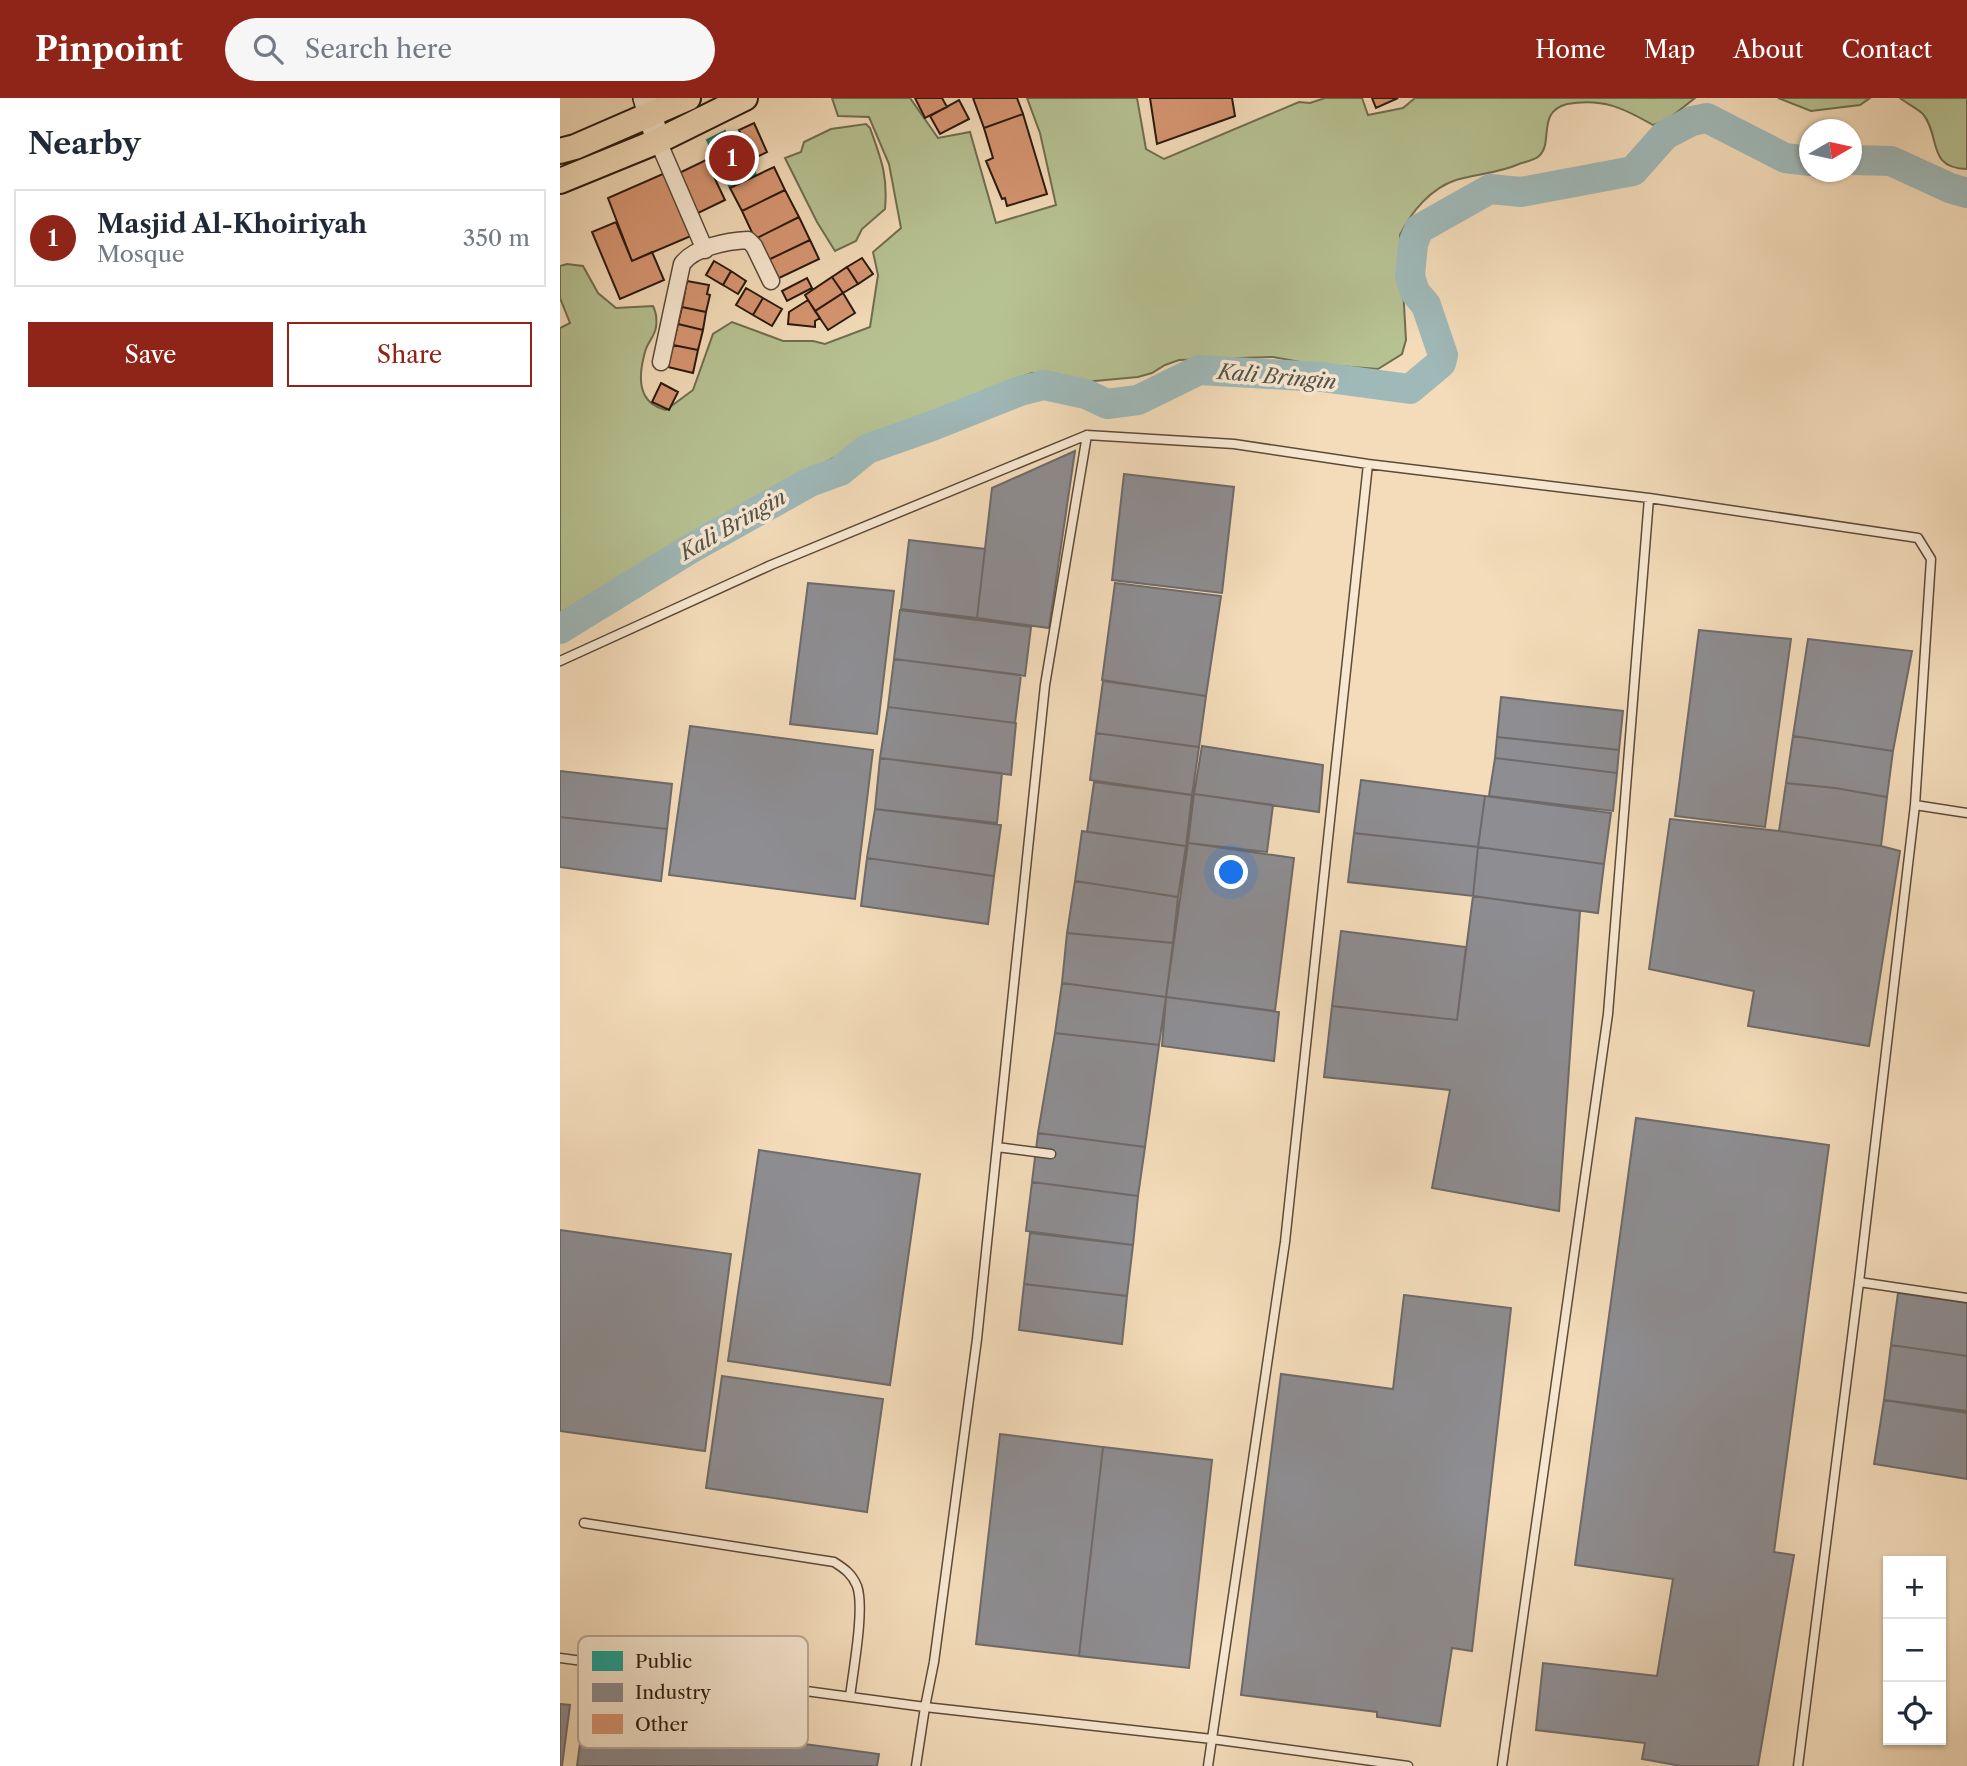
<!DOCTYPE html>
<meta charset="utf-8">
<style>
:root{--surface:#fff;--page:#f6f6f7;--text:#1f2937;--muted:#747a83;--line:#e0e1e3;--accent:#8f2418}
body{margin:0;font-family:"Libre Caslon Text",serif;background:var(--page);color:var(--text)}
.controls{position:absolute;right:21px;bottom:21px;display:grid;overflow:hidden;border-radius:0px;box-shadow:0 2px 5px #0004}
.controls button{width:63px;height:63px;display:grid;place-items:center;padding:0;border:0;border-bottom:2px solid var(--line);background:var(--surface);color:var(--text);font:35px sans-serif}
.compass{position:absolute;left:1239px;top:21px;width:63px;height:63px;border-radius:50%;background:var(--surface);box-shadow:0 2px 5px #0004;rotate:81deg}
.you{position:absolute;left:672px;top:775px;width:24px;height:24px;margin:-18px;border:5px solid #fff;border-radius:50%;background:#1a73e8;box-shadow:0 0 0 10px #1a73e833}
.badge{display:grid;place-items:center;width:46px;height:46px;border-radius:50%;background:var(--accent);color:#fff;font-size:23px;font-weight:700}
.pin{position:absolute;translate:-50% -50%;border:4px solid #fff;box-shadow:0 2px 7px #0006}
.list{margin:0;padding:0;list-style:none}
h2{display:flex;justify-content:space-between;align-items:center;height:91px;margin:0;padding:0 28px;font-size:30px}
h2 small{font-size:23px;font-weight:400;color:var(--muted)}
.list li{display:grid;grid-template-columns:46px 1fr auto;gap:21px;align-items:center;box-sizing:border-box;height:98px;margin:0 14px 14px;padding:0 14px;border:2px solid var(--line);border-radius:0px}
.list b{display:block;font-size:26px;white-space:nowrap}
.list p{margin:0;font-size:23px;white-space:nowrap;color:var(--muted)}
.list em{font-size:23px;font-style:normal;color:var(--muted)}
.actions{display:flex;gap:14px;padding:21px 28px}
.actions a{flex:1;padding:16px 0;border:2px solid var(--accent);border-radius:0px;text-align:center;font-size:24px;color:var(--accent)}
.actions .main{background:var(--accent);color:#fff}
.icon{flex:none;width:38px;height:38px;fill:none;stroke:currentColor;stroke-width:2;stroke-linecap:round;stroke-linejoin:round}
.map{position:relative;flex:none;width:1407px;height:1668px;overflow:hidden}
header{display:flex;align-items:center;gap:42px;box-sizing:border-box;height:98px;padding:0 35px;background:var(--accent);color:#fff}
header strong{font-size:33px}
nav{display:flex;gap:38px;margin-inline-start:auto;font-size:24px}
.search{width:490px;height:63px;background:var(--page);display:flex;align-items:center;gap:18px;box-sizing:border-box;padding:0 24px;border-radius:38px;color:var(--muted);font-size:26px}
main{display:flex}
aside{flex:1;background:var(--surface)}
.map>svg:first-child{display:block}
</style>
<header>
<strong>Pinpoint</strong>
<div class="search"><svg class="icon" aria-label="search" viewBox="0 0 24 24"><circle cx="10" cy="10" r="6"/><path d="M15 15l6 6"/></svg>Search here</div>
<nav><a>Home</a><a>Map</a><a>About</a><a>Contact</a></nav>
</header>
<main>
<aside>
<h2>Nearby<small></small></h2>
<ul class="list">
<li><span class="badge">1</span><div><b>Masjid Al-Khoiriyah</b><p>Mosque</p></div><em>350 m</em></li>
</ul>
<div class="actions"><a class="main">Save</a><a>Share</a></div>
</aside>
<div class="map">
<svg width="1407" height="1668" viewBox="0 0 1407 1668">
<rect width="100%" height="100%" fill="#f4dcba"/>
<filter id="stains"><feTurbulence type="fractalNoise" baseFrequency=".00286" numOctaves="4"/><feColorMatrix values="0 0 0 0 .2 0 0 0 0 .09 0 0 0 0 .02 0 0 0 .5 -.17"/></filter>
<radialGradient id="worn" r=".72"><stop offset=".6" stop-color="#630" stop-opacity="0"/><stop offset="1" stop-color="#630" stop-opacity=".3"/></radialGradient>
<path fill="#b7c293" stroke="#706e50" stroke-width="2" d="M272,0h78l28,40 32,-6 26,91 60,-18 -16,-72 -13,-35h110l9,51 18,10 135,-57 11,1 15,-5h37l6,17 35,-7 12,-10h280l-28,22 -14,5c-30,-17 -49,-27 -86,-21 -31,8 -13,39 -28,52 -4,4 -14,6 -20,8 -20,9 -42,10 -63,16 -25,8 -45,32 -56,55l6,105 -4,14 -24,15 -67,-5 -38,-7 -94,3 -14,5 -13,8 -14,4 -54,5 -30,-9h-22l-37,14 -60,31 -84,31 -108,56 -61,41 -99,58 -23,10v-286l10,-5 -10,-25v-32l7,-2 16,2 15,27 18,15 37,-2c3,6 4,14 3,21 -1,9 -9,16 -11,25 -7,25 -8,51 21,58l27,-20 20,-56 19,-12 51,19h30l12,3 45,-17 8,-52 -5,-23 28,-24 -12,-64 -20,-47 -31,-1z
M1218,0h92l-10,7 -49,6z
M1340,0h67v71c-41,-1 -26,-33 -44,-55 -6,-6 -17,-11 -23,-16z
M306,26l4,4c11,31 18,47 15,81l-23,20 -6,12 -21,10 -18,-29 -32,-64 16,-6 3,-10 27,-13z"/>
<path fill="#17a398" stroke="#1d7a6f" stroke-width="2" d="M165,33l4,10 9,-4 18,38 -26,13 -23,-48z"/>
<path fill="#8d8d92" stroke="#6f6a6a" stroke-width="2" d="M515,353l-26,177 -72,-10 15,-130z
M564,376l110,13 -12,106 -110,-13z
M349,442l76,9 -8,69 -76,-9z
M248,485l86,8 -17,143 -87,-10z
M555,485l106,13 -15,100 -104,-16z
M340,512l131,17 -6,49 -131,-17z
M1139,532l92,9 -26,188 -90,-11z
M1248,541l104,12 -19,100 -100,-15z
M334,561l127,16 -6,48 -127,-16z
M543,583l103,15 -7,51 -103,-14z
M941,599l122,14 -4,39 -122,-13z
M328,609l128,16 -5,52 -131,-17z
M130,628l183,24 -18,149 -186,-24z
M536,635l103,14 -7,48 -102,-15z
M1233,638l100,15 -6,46 -52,-9 -49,-5z
M937,639l122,13 -2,23 -122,-15z
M642,648l121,19 -4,47 -125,-18z
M320,660l122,15 -5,50 -122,-14z
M935,660l122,15 -4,38 -124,-15z
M0,673l112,13 -5,45 -107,-12z
M801,682l124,16 -7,51 -124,-14z
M534,684l98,13 -6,51 -99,-14z
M1226,685l49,5 52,9 -6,49 -102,-15z
M634,696l79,11 -6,47 -79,-9z
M925,698l126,17 -7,51 -126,-17z
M315,711l126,16 -7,51 -127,-18z
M0,719l107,12 -6,52 -101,-14z
M1110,721l109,12 102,15 19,5 -31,195 -121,-20 6,-35 -105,-22z
M522,733l104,15 -8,51 -103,-16z
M794,735l124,14 -5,49 -125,-14z
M628,745l106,15 -19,153 -109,-14z
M918,749l126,17 -6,49 -125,-17z
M307,760l127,18 -6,48 -127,-18z
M515,783l103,16 -5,46 -106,-10z
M913,798l107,15 -21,300 -127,-23 18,-98 -126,-13 8,-71 125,14z
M781,833l125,16 -9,73 -125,-14z
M507,835l106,10 -7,54 -104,-14z
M502,885l104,14 -7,48 -104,-12z
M606,899l113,15 -5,49 -112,-15z
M495,935l104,12 -14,102 -107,-14z
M1076,1020l193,27 -55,407 20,3 -36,211h-77l-39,-7 3,-16 -109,-13 7,-67 114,13 16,-97 -98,-14z
M478,1035l107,14 -7,49 -106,-14z
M199,1052l161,24 -30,211 -162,-24z
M472,1084l106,14 -5,49 -107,-14z
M0,1132l171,24 -26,197 -145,-20z
M470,1135l103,12 -6,51 -103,-12z
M464,1186l103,12 -5,48 -103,-14z
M1338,1195l69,10v53l-76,-11z
M844,1197l107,13 -39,343 -20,-3 -12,78 -63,-9v-5l-136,-17 40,-321 112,15z
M1331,1247l76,11v55l-83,-11z
M162,1278l161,23 -16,113 -161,-24z
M1324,1302l83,13v66l-93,-15z
M440,1336l103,13 -24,209 -103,-12z
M543,1349l109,13 -23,208 -110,-12z
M0,1606l10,1 -8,61h-2z
M24,1616l295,40 -2,12h-300z"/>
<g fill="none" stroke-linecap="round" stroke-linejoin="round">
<path stroke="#9fb9b9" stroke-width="30" d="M1292,62l39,1 59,27 17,5
M0,531l130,-80 120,-67 30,-11 27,-22 65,-23 88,-35 24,-6 42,9 21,10 31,-4 61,-30 122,7 89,12 31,-26 2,-8 -17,-50 -11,-13 -5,-16 3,-32 6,-15 71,-40 31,3 112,-21 32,-36 27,-14 15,-3 78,40 25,3"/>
</g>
<path fill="#d79673" stroke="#2a1a0e" stroke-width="2" d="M355,0h27l5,9 -22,11z
M413,0h44l6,16 -39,14z
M590,0h82l3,18 -78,28z
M812,0h26l-22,10z
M399,2l10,19 -29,15 -10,-18z
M463,16l24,80 -40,12 -2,-8 -3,1 -16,-38 7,-3 -9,-30z
M194,25l13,29 -14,7 -14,-29z
M146,62l19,40 -31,15 -19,-40z
M214,69l11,23 -43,21 -12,-23z
M105,75l26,63 -59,25 -24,-63z
M225,92l14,27 -44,22 -13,-28z
M239,119l11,23 -44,21 -11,-22z
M56,124l16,39 20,-9 12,28 -44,19 -28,-67z
M250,142l9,19 -44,21 -9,-19z
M302,160l11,16 -15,10 -11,-17z
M154,163l17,10 -8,14 -17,-10z
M287,169l11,17 -15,9 -11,-16z
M171,173l15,10 -8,13 -15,-9z
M272,179l11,16 -28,18 -10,-16z
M247,180l5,10 -25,13 -5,-10z
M127,183l22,4 -2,9 3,1 -4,17 -24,-5z
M186,190l17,10 -10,17 -17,-10z
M283,195l12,20 -27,17 -13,-19z
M203,200l19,11 -10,17 -19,-11z
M248,202l12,18 -5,3v6l-27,-3 1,-12z
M122,209l24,5 -3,18 -25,-6z
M118,226l25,6 -5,20 -25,-5z
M113,247l25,5 -5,23 -25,-6z
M101,285l17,9 -9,18 -17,-8z"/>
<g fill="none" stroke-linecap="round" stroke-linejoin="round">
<g stroke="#5c4a39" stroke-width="11">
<path id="lane" d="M0,563l211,-96 316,-130
M1355,707l52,8
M437,1049l54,7
M1299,1184l108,16
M24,1425l250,39c11,7 18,12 23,24 8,22 -4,85 -7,111
M0,1560l365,49 9,-45 43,-323 68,-654 42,-250 147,9 134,20 281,34 269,40 13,21 -16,246 -56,477 -61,484
M356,1668l9,-59 287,32 196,27
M648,1668l77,-524 83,-778
M942,1668l106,-752 41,-516"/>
</g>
<g stroke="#5c4a39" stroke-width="19">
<path id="street" d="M98,43l47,109
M101,264l21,-98c12,-17 46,-23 66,-24l6,6 17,35"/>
</g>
<g stroke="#2a1a0e" stroke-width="26">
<path id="secondary" d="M85,0l13,43"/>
</g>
<g stroke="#2a1a0e" stroke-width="28">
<path id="primary" d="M0,53l15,-4 113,-49
M0,83l98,-40 87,-43"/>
</g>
<use href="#lane" stroke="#f8e8d2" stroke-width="8"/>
<use href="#street" stroke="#f8e8d2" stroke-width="16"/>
<use href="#secondary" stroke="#f8e8d2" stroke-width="23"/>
<use href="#primary" stroke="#f4dcba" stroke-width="24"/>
</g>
<g text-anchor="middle" stroke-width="7" stroke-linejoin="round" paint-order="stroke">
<g font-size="21" font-style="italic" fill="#53524a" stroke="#f8e8d2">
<text transform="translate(717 279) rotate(5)" y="7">Kali Bringin</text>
<text transform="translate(173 427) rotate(-30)" y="7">Kali Bringin</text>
</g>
</g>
<rect x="18" y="1538" width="230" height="112" rx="10" fill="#f8e8d2" stroke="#baaa97" stroke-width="2"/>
<rect x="32" y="1553" width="31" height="20" fill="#17a398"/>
<rect x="32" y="1585" width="31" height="19" fill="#8d8d92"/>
<rect x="32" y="1616" width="31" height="20" fill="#d79673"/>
<g font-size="19" fill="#2a1a0e">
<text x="75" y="1570">Public</text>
<text x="75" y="1601">Industry</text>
<text x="75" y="1633">Other</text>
</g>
<rect width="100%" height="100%" filter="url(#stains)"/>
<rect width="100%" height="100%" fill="url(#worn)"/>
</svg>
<div class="controls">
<button>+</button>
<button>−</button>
<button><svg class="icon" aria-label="locate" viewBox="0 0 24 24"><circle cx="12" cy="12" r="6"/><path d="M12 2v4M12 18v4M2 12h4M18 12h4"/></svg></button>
</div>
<svg class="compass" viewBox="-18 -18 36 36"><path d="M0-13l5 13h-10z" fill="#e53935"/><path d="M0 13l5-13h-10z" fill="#747a83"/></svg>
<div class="you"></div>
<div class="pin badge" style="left:172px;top:60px">1</div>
</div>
</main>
